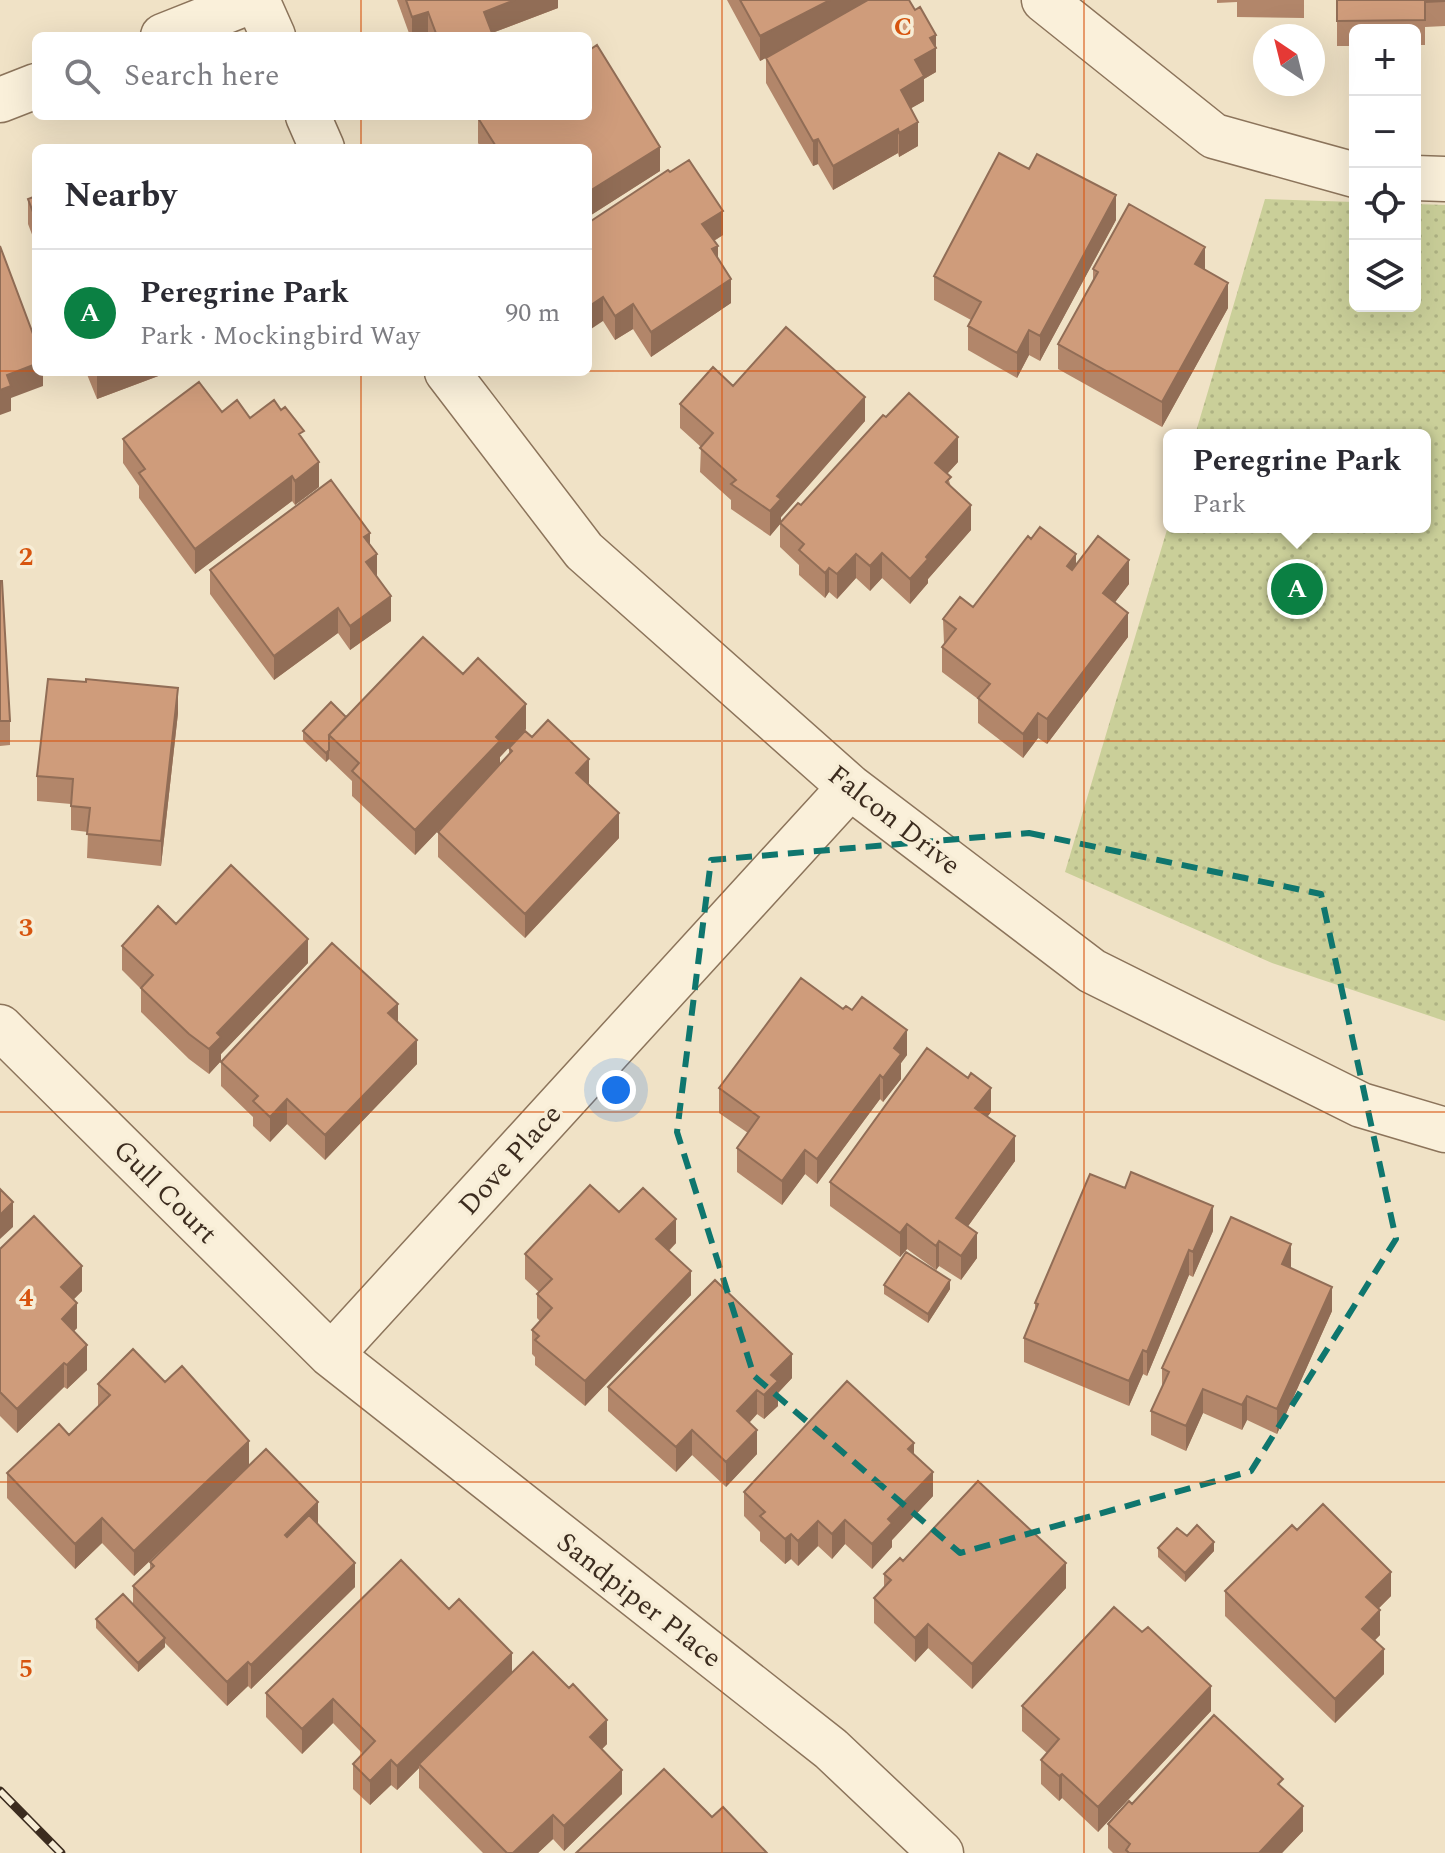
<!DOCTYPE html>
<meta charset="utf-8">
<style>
:root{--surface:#fff;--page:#f2f2f3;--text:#2b2b33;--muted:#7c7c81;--line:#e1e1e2;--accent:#0b8043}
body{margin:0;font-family:Spectral,serif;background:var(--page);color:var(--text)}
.controls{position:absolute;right:24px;top:24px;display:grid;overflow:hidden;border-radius:12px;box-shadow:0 8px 32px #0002}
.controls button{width:72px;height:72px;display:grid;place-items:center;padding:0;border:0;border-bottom:2px solid var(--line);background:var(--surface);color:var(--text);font:40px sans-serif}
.compass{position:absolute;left:1253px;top:24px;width:72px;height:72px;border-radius:50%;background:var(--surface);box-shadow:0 8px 32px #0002;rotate:325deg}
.you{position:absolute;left:616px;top:1090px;width:28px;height:28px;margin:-20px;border:6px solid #fff;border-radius:50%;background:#1a73e8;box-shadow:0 0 0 12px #1a73e833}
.badge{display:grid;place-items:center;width:52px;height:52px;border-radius:50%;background:var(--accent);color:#fff;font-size:26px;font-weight:700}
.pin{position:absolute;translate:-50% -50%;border:4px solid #fff;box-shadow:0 2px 8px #0006}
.popup{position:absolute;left:1163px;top:429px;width:268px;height:104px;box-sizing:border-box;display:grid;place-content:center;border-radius:12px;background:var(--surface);filter:drop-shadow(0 2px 6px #0005);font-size:26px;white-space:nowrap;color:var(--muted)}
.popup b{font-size:30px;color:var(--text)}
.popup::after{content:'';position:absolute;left:50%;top:100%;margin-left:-16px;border:16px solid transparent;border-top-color:var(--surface)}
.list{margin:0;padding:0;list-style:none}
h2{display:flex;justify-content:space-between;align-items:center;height:104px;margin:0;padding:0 32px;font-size:34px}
h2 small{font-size:26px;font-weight:400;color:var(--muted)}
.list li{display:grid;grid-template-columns:52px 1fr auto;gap:24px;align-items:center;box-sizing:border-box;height:128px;padding:0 32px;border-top:2px solid var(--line)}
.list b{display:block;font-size:30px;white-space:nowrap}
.list p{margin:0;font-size:26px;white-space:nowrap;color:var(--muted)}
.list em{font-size:26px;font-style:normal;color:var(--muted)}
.icon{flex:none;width:44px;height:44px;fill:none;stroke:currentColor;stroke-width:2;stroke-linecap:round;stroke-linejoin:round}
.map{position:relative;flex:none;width:1445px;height:1853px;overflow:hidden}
.search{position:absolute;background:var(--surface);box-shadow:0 8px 32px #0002;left:32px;top:32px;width:560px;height:88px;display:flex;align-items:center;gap:20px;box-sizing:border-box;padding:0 28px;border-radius:12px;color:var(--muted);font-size:30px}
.panel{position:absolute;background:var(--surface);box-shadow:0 8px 32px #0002;left:32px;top:144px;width:560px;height:232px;border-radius:12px}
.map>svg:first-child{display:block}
</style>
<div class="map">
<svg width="1445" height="1853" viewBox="0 0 1445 1853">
<defs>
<pattern id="park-dots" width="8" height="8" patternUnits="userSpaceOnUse" patternTransform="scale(2)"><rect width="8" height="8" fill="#cacf99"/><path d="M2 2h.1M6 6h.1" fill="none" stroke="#aeb283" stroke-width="1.8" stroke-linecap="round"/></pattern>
</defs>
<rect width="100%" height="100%" fill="#f0e2c6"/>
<path fill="url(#park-dots)" d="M1265,199l90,3v104h60v-102l30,1v816l-173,-58 -207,-91 104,-349v4h256v-92h-230z"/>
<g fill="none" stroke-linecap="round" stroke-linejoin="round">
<g stroke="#8c745b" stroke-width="47">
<path id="street" d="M257,0l16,36
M1044,0l170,136 141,39
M163,36l91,-36
M0,100l36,-14
M308,116l14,32
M1415,178l30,1
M447,372l137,179 266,236 242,184 269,134 84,25
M0,1027l331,328 500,394 110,104
M331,1355l519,-568"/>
</g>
<use href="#street" stroke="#faf0da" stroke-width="44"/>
<g stroke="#3c2c1f" stroke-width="9">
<path id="rail" d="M0,1791l61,62"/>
</g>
<use href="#rail" stroke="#f7edd6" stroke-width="6" stroke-dasharray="18" stroke-linecap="butt"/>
</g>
<path fill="#b2866a" d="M397,0h161v8l-66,25v3h-82z
M727,0h182l6,10 21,25v37l-12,7v22l-13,7 7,38 -19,11 -1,-4 -65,37 -15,-26 -5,2 -47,-83v-25l6,-4 -12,7z
M1217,0h87v18l-67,-1v-15l-20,1z
M1337,0h108v26l-20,1v18h-10v-15h-60v16h-18z
M597,45l63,102v24l-72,46v-69h-107l-3,-5v-25l4,-2h106v-65z
M36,196v49l-8,-21v-25z
M1116,220l-76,141 -11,-6 -12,23 -49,-28v-24l3,-6 -37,-20v-24z
M588,223l135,12 -9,6 4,18 13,44 -80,54 -18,-28 -18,11 -12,-19z
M1093,269l112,1 23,38 -66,119 -104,-58v-25l35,-63z
M86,372h83l-72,27z
M733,386l132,35 -84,96v5l20,-17 157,-43 -11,12 4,13 20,43 -43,49v4l-18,21 -28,-26 -12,13 -14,-13 -19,21 -8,-7 -4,6 -26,-23v-10l-19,-18v-23l-10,12 -39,-27v-9l-31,-28 1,-25 -21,-19v-24z
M222,412l28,6 54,23 15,46 -24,18 -3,-4 -97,73 -56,-76v-12l-16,-23v-24z
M1031,539l45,26 53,19 -14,18 13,35 -81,107 -9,-6 -15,20 -45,-35v-24l-36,-27v-25l2,-3 -1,-25 30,-12z
M370,545l7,32 14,44 -41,29 -12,-17 -64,47 -64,-86v-24z
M0,581l10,140v24l-10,1z
M463,674l63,55 -26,28v7l9,-9v-7l80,36 30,54 -94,100 -87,-81v-25l18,-20 -41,43 -63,-59v-15l-23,-22 -3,3 -23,-22v-9z
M86,682l92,31 -17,153 -74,-8 1,-26 -17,-2v-26l-34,-3v-25z
M176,924l132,39 -87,91v7l-12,13 -20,-15 -48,-47v-23l-19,-19v-24z
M843,1009l64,46 -6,8v16l-18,23 -3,-3 -63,85 -12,-10 -23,31 -45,-33v-24l11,-15 -29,-20v-25z
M398,1022l19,42 -92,96 -38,-36 -17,18 -17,-16v-9l-32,-31v-24z
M991,1112l-4,5 28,44 -47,65 9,32 -16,22 -22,-14 -3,4 -29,-21 -7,8 -70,-51v-24z
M619,1212l57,31 -7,8 22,44 -106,111 -50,-41v-8l-3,-3v-24l8,-9 -3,-3v-24l2,-2 -14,-13v-25z
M1213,1231l-20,46 -4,-2 -42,101 -4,-2 -14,32 -105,-44v-24l11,-26v-9z
M0,1249l82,42 -9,9 4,28 -3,3 13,39 -20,19 -3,-2 -47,46 -17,-17z
M1291,1268l41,43 -55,123 -30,-14 -5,10 -39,-17 -17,38 -35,-16v-24l11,-23v-20z
M884,1285l66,4 -22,34 -44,-29z
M792,1378l-14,15v13l-14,13 -7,-5 -8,9 8,31 -31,33 -34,-32 -16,17 -68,-61v-24z
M98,1384l151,82 69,59 37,62 -104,102 -3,-3 -21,20 -62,-63v4l-27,25 -42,-44v-9l37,-14v-19l17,-16v-8l97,-94 -113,108 -32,-33 -27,26 -68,-71v-25l62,-38 29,-28z
M914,1454l19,42 -41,44v7l-20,22 -27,-25 -13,15 -14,-13 -20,20 -7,-7 -6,5 -25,-23v-9l-16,-16v-24z
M1297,1530l94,66 -13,13 2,26 -5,5 9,34 -49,49 -110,-107v-25z
M1187,1536l27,15 -29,31 -27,-25v-9z
M903,1561l163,27 -94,101 -44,-41 -13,14 -41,-39v-25l10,-11v-13z
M512,1673l95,71 -5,5 20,45 -58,57 -11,-12 -15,14h-55l-64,-65v-20l-22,22 -6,-5 -21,20 -17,-16v-25l10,-10 -30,-31 -31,31 -36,-37v-24z
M1022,1706l189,5 -113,121 -36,-34 -3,3 -18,-17v-24l6,-7 -25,-22z
M1283,1788l20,43 -21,22h-169l-5,-5v-24l24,-20z"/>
<path fill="#916d56" d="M515,0h43v8l-66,25v3h-8v-24z
M830,0h47l-117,61v-25z
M428,12v24h-16v-19z
M936,35v37l-12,7v22l-23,13v-24l14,-30 15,-22z
M918,122v24l-19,11v-24z
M898,129v24l-65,37v-24z
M818,139v25l-5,2v-25z
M660,147v24l-72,46v-25z
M1116,195v25l-76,141v-25z
M723,211v24l-21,13v-24z
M718,246v25l-6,-22z
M1205,247v25l-10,-8z
M731,279v24l-80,54v-25z
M1228,283v25l-66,119v-25z
M603,297v24l-15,10v-24z
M633,304v25l-18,11v-24z
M1029,330v25l-12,23v-25z
M36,364v8h7v14l-32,12v13l-11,4v-25l7,-15z
M103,372h66l-72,27v-25z
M865,397v24l-84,96v6l-11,13v-25l7,-15z
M958,437v25l-23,25v-24z
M319,462v25l-24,18v-24z
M292,476v25l-97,73v-25z
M971,505v25l-43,49v4l-18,21v-25l16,-22z
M370,533v25l-6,-21z
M882,553v25l-12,13v-25z
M377,554v25l-11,-17z
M856,554v24l-19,21v-25z
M1076,554v25l-9,-13z
M1129,560v24l-26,34v-25z
M829,568v24l-4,6v-25z
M391,596v25l-41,29v-24z
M338,608v25l-64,47v-24z
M1128,613v24l-81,107v-25z
M178,688v25l-17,153v-25z
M526,704v25l-26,28v9l-85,89v-25l81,-93z
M1038,713v25l-15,20v-24z
M329,750v9l-3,3v-9z
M589,759v25l-13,14v-25z
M619,813v25l-94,100v-24z
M308,939v24l-87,91v7l-12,13v-25l8,-16z
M398,1004v25l-10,-16z
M907,1030v25l-6,8v16l-18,23v-24l11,-30z
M417,1040v24l-92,96v-25z
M880,1075v24l-63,85v-25z
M991,1088v24l-16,21v-25z
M287,1099v25l-17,18v-25z
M1015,1136v25l-59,82v-25z
M805,1150v24l-23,31v-24z
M13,1202v25l-13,12v-24z
M1213,1206v25l-20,46v-25z
M676,1219v24l-20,20v-24z
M907,1224v25l-7,8v-24z
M977,1233v25l-16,22v-24z
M939,1241v25l-3,4v-24z
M1291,1244v25l-9,-5z
M1189,1250v25l-42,101v-24z
M82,1266v25l-21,21v-25z
M691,1271v24l-106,111v-25z
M950,1280v9l-22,34v-9z
M1332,1287v24l-55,123v-25z
M77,1303v25l-15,15v-24z
M87,1345v25l-20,19v-24z
M1143,1350v24l-14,32v-25z
M792,1354v24l-14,15v13l-14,13v-24l7,-20z
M64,1363v24l-47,46v-24z
M1203,1389v24l-17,38v-25z
M757,1390v24l-20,22v-25z
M1247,1396v24l-5,10v-25z
M692,1430v25l-16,17v-25z
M757,1430v24l-31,33v-25z
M249,1441v25l-115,110v-25z
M914,1443v25l-6,-19z
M933,1472v24l-41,44v7l-20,22v-25l16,-25z
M318,1502v24l-33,33v-24z
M102,1518v25l-27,26v-25z
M845,1520v24l-13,15v-25z
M818,1521v25l-20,20v-25z
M791,1534v25l-6,5v-25z
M1214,1542v9l-29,31v-9z
M355,1563v24l-104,102v-24z
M1066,1563v25l-94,101v-25z
M1391,1572v24l-25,25v-24z
M1380,1610v25l-18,18v-24z
M928,1624v24l-13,14v-24z
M165,1638v9l-27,25v-9z
M1384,1649v25l-49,49v-24z
M512,1653v25l-93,86v4l-22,22v-24z
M248,1662v24l-21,20v-24z
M1211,1686v25l-113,121v-25z
M333,1699v24l-31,31v-25z
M607,1720v24l-17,17v-24z
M391,1760v25l-21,20v-24z
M622,1770v24l-58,57v-25z
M1062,1774v24l-3,3v-25z
M1303,1806v25l-21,22h-23z
M553,1815v24l-15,14h-25z"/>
<path fill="#cf9c7b" stroke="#916d56" stroke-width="2" d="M406,0h109l-31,12 8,21 -7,3h-48l-9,-24 -16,5z
M740,0h90l-70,36z
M868,0h41l6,10 5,-3 16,28 -6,3 6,10 -21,12 9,16 -23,14 17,32 -19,11 -1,-4 -65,37 -15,-27 -5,2 -47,-83z
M1337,0h108v1l-20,1v18l-88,1z
M597,45l63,102 -72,45v-44h-91l-19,-30 4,-2h106v-65z
M999,153l30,16 8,-15 79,41 -76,141 -11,-6 -12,23 -49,-27 13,-24 -47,-26z
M689,160l34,51 -21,13 16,22 -6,3 19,30 -80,53 -18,-28 -18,12 -12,-19 -15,10v-84l80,-53 2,2z
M36,196v24l-8,-21z
M1129,204l76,43 -10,17 33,19 -66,119 -104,-58 40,-72 -5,-3z
M0,246l36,96v22l-29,11 4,11 -11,4z
M786,327l79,70 -88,99 4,3 -11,12 -39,-27 5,-4 -36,-32 13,-15 -33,-29 33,-37 20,19z
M199,382l23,30 15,-12 13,18 24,-18 7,10 4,-3 19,24 -5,3 20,28 -24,19 -3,-5 -97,73 -56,-76 6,-4 -22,-30z
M909,393l49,44 -23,26 16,14 -5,5 25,23 -45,52 2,2 -18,20 -28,-26 -12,13 -14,-12 -19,20 -8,-6 -4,5 -26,-23 5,-6 -24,-21 18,-20 3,2 82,-90 3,2z
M331,480l39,53 -6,4 13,17 -11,8 25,34 -41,30 -12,-18 -64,48 -64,-86z
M1040,527l36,27 -9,12 5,4 26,-34 31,24 -26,33 25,20 -81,106 -9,-6 -15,21 -45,-36 12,-14 -48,-37 14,-18 -13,-10 17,-22 13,10 55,-71 3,3z
M0,581h2l8,140h-10z
M423,637l40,37 15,-16 48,46 -30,33 4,4 -85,89 -63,-59 7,-8 -30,-28z
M48,679l38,3v-3l92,9 -17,153 -74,-7 3,-26 -19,-2 2,-27 -36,-3z
M331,702l15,15 -17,18v15l-3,3 -23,-22z
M548,720l41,39 -13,14 43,40 -94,101 -87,-82 74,-81 -3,-3 16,-17 7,6z
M231,865l77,74 -91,94 4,4 -12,12 -20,-15 -48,-46 12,-13 -31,-29 36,-40 18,18z
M332,943l66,61 -10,9 29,27 -92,95 -38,-36 -17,18 -17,-16 5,-5 -37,-34z
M801,978l42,31 3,-3 6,4 10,-13 45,33 -13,18 7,6 -18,24 -3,-3 -63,84 -12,-9 -23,31 -45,-33 22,-31 -40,-29z
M927,1048l41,30 3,-5 20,15 -16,20 40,28 -59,82 21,15 -16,23 -22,-15 -3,5 -29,-22 -7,9 -70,-51z
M1131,1172l82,34 -20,46 -4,-2 -42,102 -4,-2 -14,31 -105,-43 14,-34 -3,-1 55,-129 35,14z
M590,1185l29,27 24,-24 33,31 -20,20 35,32 -106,110 -50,-41 4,-4 -7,-6 20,-22 -15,-14 15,-15 -27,-25z
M0,1189l13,13 -13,13z
M34,1216l48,50 -21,21 16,16 -15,16 25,26 -20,20 -3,-2 -47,46 -17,-17v-143z
M1231,1217l60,27 -9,20 50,23 -55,122 -30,-13 -5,9 -39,-16 -17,37 -35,-15 18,-39 -7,-4z
M906,1252l44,28 -22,34 -44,-29z
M715,1280l77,74 -21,21 7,6 -14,14 -7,-5 -20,21 20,19 -31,32 -34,-32 -16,17 -68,-60z
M133,1349l32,33 17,-16 67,75 -115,110 -32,-33 -27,26 -68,-71 52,-49 10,11 41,-40 -12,-11z
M847,1381l67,62 -6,6 25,23 -45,47 4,4 -20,21 -27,-24 -13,14 -14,-13 -20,20 -7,-7 -6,5 -25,-23 5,-4 -21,-20z
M266,1449l52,53 -33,33 2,2 22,-22 46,48 -104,102 -3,-3 -21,20 -94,-96 21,-20 -4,-4z
M978,1481l88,82 -94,101 -44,-40 -13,14 -41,-40 17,-18 -7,-6 16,-16 3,3z
M1323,1504l68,68 -25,25 14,13 -18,19 22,20 -49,50 -110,-108 67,-66 5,5z
M1197,1525l17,17 -29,31 -27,-25 19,-20 10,8z
M401,1560l48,49 10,-10 53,54 -115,113 -6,-6 -21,21 -17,-17 22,-23 -42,-42 -31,30 -36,-36z
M123,1594l42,44 -27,25 -42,-44z
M1114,1607l28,25 6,-5 63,59 -113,121 -36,-33 -3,2 -18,-16 18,-21 -37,-33z
M533,1652l36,36 4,-4 34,36 -17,17 32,33 -58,56 -11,-11 -40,38h-6l-88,-89z
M1214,1715l69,64 -5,5 25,22 -44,47h-130l-3,-3 4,-6 -22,-20 21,-23 3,3z
M664,1769l48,48 11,-10 44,46h-191z"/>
<path fill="none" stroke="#0f766e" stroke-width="6" stroke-dasharray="16 10" stroke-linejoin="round" d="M1029,833l292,61 75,345 -145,232 -291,82 -206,-177 -77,-244 34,-272z"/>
<path fill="none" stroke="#d7540e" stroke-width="2" stroke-opacity="0.55" d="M361,0v36M722,0v1853M1084,0v1853M361,116v32M0,371h36M588,371h857M361,372v1481M0,741h1445M0,1112h1445M0,1482h1445"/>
<g text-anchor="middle" stroke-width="7" stroke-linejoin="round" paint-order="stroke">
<g font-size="28" fill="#3c2c1f" stroke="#f7edd6">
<text transform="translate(895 819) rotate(38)" y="10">Falcon Drive</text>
<text transform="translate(509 1159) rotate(-48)" y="10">Dove Place</text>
<text transform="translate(166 1191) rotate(45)" y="10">Gull Court</text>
<text transform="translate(640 1599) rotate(38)" y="10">Sandpiper Place</text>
</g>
</g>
<g font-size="26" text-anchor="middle" font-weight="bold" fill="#d7540e" stroke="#f7edd6" stroke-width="7" stroke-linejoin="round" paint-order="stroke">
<text x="903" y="35">C</text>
<text x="26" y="565">2</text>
<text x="26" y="936">3</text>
<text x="26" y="1306">4</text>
<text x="26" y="1677">5</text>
</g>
</svg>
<div class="controls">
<button>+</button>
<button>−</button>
<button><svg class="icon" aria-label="locate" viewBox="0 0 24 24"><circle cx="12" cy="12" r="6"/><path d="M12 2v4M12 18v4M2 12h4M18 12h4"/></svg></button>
<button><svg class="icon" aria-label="layers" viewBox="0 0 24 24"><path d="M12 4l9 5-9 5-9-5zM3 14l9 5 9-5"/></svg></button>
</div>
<svg class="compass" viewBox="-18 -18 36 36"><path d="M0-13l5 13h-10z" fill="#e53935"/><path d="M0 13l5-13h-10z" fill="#7c7c81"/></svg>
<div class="you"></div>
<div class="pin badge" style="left:1297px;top:589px">A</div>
<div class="popup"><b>Peregrine Park</b>Park</div>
<div class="search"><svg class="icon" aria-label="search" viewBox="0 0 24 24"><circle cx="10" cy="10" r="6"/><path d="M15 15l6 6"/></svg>Search here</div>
<section class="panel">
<h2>Nearby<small></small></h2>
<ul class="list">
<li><span class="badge">A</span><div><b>Peregrine Park</b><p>Park · Mockingbird Way</p></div><em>90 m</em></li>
</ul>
</section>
</div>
